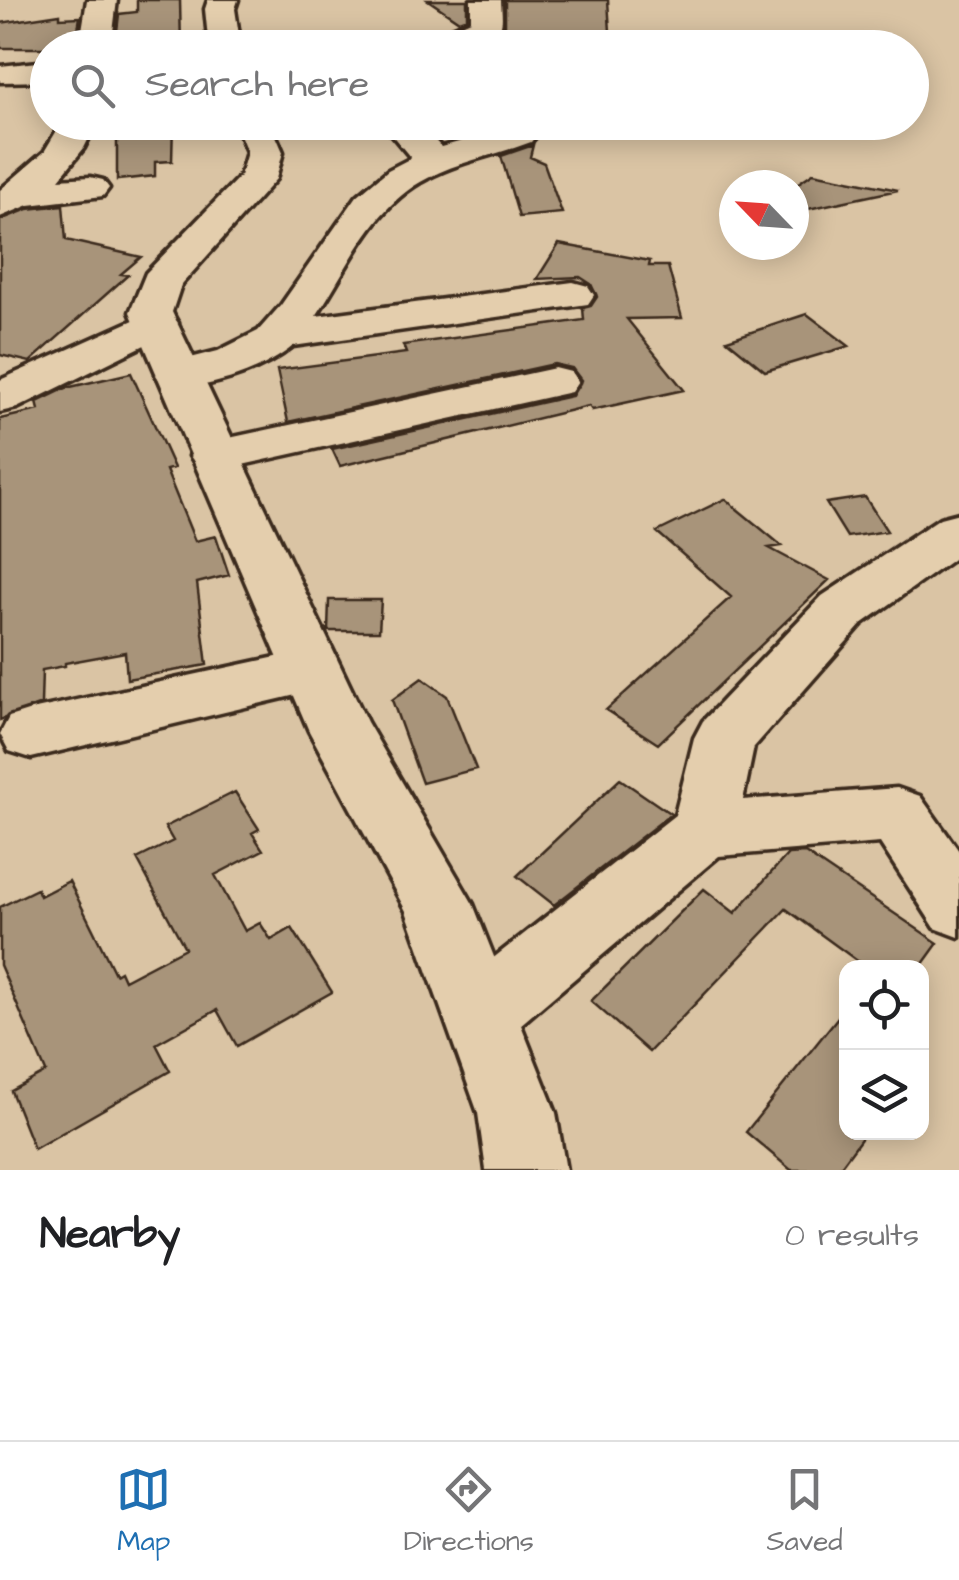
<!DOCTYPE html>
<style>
:root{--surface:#fff;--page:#f2f2f2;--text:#202124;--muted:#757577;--line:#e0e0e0;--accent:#1f6fb2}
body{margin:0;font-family:"Architects Daughter",sans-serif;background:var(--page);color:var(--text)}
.controls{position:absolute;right:30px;bottom:30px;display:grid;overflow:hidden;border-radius:20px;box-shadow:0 5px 25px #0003}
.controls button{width:90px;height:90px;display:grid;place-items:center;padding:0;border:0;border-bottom:2px solid var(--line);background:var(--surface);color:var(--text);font:50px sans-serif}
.compass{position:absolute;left:719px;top:170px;width:90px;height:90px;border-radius:50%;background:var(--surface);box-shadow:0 5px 25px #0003;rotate:295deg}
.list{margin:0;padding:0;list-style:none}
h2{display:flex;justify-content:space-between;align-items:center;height:130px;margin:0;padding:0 40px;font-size:42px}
h2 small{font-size:32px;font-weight:400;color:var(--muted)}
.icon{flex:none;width:55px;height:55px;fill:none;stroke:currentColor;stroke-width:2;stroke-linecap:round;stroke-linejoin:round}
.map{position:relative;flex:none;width:959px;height:1170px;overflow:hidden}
.search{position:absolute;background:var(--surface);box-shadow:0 5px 25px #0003;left:30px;right:30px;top:30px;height:110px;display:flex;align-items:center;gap:25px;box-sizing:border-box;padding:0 35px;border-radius:55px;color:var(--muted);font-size:38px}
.sheet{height:270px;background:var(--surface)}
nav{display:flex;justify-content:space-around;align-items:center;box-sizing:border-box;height:140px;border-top:2px solid var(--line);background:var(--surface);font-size:28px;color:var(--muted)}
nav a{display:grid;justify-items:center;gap:5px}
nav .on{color:var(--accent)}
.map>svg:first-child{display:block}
</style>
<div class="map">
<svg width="959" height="1170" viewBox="0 0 959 1170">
<rect width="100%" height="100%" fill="#dac4a4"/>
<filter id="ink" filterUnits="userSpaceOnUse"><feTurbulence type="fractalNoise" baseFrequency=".01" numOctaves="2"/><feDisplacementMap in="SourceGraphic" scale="20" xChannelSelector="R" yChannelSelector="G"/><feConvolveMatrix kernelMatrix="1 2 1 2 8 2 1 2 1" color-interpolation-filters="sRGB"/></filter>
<g filter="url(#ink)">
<path fill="#a8947a" stroke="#3b2a1e" stroke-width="2.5" d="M137,0h43l1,48h-66l4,-34 18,-2z
M428,0h39v18l-8,3z
M505,0h103l3,48h-112l-9,-7 15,-15z
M60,14v4l20,-1 -5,31h-75v-25z
M117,122h56l-1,39 -17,1v14l-38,4z
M533,145l-3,12 14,6 18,50 -43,4 -18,-61z
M813,173l85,17 -104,22v-26z
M63,205l3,35 75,17 -20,17 7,1 -98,87 -30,-7v-135l28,-11z
M559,244l91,17 -1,5h19l14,52 -55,1 57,71 -92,20 -3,-4 -249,60 -8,-17 240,-53 9,-16 -9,-12 -18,-4 -266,58 -11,-52 129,-17 -3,-8 181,-25 -1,-12 8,-2 6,-9 -6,-13 -11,-7 -43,2z
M807,314l42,32 -84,25 -38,-31z
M131,373l43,95 -8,2 29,71 21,-5 13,39 -32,8 10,82 -80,14 -2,-27 -60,11v3l-23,4 -1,34 -41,16v-301l39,-9 -2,-8 29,-14z
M865,497l22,34 -40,6 -21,-34z
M725,499l57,47 -13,2 60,32 -171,164 -52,-34 125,-113 -74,-65z
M329,600h52l-2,31h-51z
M422,678l25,18 29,73 -54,14 -30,-83z
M620,779l51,35 -117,91 -37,-29z
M235,792l24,37 -7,4 11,17 -48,25 30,56 15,-8 11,17 21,-12 40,64 -95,54 -20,-36 -61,34 14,27 -136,78 -23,-58 35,-19 -46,-107v-58l37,-18 3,7 29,-15 46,93 5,-3 4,9 61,-32 -48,-89 36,-18 -8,-14z
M805,853l133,90 -18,25h-53l-81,-59 -137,143 -58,-51 113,-112 31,24 53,-59z
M846,1007v125h20l-28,38h-47l-45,-38z"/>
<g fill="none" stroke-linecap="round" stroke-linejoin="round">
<g stroke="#3b2a1e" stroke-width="7">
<path id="minor" d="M87,0h30l-6,48h-32z
M471,0h30c0,7 2,18 0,25 -7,23 -66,23 -84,23l4,-7 50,-21z
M48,61v20l-48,1v-16z
M62,122h35l-13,26 -25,31 31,-2 13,3 6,8 -6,8 -74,9 -29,12v-27l44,-38z
M381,122h37l23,25 53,-15 -8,-10h39l12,13 -6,7c-34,13 -71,19 -103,36 -56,28 -79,89 -112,138l257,-34 15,4 6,9 -6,9 -295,42c-30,25 -92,48 -130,39l-7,-10 7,-10 55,-14 40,-20 23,-26 76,-109 31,-26 23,-12z
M156,310l15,4 7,9 -7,9 -154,76 -17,4v-32z
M555,368l16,4 7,10 -7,10 -356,79 -17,-4 -8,-11 8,-11 17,-4z
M959,513v42l-97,69 -108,123 -11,53 154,-12 23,8 39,55v86l-24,-9 -55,-85 -161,13 -213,181 -26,10 -26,-10 -11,-24 11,-24 221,-174 19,-77 9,-17 119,-125 118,-78z
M313,649l21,7 8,15 -8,15 -303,72 -22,-7 -9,-17 9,-17 22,-7z"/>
</g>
<g stroke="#3b2a1e" stroke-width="7">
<path id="major" d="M208,0h30l-3,9 6,39h-32l-4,-39z
M235,122h35l13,30 -7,27 -95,106 -9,27 195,410 106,182 83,209 10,57h-80l-8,-57 -72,-202 -97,-180 -179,-419 16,-39 94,-97 7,-24z"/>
</g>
<use href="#minor" fill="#e4cead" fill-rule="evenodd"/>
<use href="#major" fill="#e4cead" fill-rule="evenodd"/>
</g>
</g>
</svg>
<div class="controls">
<button><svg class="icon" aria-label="locate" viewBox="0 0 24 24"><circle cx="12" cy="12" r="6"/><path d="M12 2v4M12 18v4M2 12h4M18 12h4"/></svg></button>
<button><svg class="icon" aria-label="layers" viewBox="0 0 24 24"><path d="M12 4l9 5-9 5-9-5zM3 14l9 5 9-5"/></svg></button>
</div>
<svg class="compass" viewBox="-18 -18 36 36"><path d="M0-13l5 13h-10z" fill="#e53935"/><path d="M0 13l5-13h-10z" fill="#757577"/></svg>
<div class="search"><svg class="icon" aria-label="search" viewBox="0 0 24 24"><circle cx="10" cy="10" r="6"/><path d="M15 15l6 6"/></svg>Search here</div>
</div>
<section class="sheet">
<h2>Nearby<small>0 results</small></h2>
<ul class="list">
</ul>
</section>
<nav>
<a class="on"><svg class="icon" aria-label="map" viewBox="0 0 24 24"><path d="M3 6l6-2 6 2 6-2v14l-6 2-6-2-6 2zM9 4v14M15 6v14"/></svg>Map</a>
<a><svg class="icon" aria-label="directions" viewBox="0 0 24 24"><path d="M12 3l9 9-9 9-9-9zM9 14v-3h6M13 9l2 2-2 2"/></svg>Directions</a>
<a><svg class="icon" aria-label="saved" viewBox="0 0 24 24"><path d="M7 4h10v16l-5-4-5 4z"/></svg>Saved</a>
</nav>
